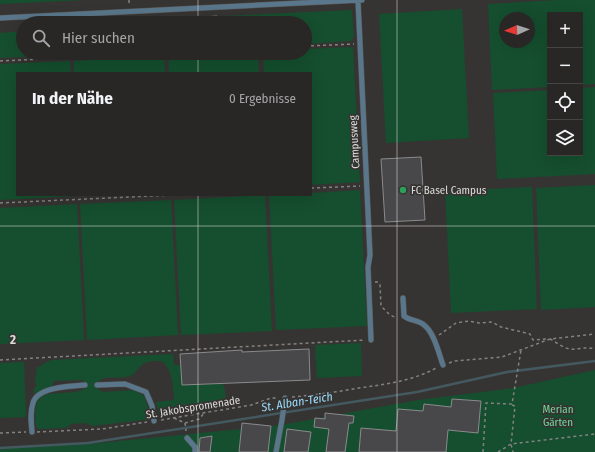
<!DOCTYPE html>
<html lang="de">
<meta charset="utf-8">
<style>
:root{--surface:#282726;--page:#302f2e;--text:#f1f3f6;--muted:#a5a5a7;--line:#444443}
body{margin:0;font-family:"Fira Sans Condensed",sans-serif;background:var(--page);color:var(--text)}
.controls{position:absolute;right:12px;top:12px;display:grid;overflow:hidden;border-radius:0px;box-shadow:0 4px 16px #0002}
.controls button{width:36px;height:36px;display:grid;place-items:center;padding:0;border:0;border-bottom:1px solid var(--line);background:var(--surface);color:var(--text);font:20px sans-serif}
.compass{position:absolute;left:499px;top:12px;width:36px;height:36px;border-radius:50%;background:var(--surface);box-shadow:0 4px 16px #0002;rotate:267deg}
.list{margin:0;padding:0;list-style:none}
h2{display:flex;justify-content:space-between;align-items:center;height:52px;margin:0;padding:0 16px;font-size:17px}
h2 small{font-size:13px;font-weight:400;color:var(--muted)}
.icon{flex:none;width:22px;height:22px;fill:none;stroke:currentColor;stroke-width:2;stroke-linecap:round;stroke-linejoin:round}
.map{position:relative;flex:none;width:595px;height:452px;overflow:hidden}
.search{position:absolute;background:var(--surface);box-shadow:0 4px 16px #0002;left:16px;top:16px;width:296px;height:44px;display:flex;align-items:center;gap:10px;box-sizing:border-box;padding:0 14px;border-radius:22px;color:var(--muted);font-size:15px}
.panel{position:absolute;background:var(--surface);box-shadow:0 4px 16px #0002;left:16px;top:72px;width:296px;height:124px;border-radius:0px}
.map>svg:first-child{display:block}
</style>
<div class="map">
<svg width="595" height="452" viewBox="0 0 595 452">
<rect width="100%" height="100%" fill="#363432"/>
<path fill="#154f2f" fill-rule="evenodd" d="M0,0h86l-86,4z
M557,0h38v84l-15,1v-70h-30v72l-58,3 -4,-86zM505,18h24v24h-24z
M462,9l7,129 -83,5 -7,-129z
M352,10l2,26 -3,5 -46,3v-21h-82v-7z
M23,31v22h18v3l-41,2v-25z
M353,47l7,135 -49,3v-112h-47l-1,-20h42v-4z
M45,53h67v1l-67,3z
M229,53h29l1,20h-90l-1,-17z
M164,56l1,17h-91v-12z
M70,61l1,12h-54v122h60v1l-77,4v-136z
M595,87v87l-98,5 -4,-86 57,-3v63h30v-65z
M595,185v122l-54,3 -5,-122z
M532,187l5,122 -86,4 -6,-122z
M360,190l7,136 -91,4 -7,-135h42v-2z
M265,195l7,136 -91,4 -7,-135z
M171,200l7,135 -91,5 -7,-136z
M77,204l7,136 -84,4v-136z
M361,343l1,33 -45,2 -2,-33z
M173,354l1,11h7l1,20 41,-1 3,11 -2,4 -4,1 -1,5 -59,12 -4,-15 18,-2c-1,-14 -1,-29 -12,-39 -6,0 -13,-1 -19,3 -6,5 -8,12 -17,13 -9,2 -25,-3 -29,7l2,6 4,2 31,-2 10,6 8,23 -60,7 -7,-3 -13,1 -7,4 -26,1 -3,-2c-5,-43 14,-30 44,-36l4,-2c1,-3 1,-7 -2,-9l-28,1 -2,5 -18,8v-6l3,-3 -2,-2 2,-16 4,-1 2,-2 8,-4z
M24,362l2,55 -26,1v-55z
M595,370v82h-595v-5l89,-3 192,-19 137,-25 95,-12z"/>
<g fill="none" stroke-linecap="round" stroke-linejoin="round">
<path stroke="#44585f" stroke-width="2.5" d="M0,448l88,-5 329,-51 90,-20 88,-11"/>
</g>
<path fill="#48484b" stroke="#8a8a8d" d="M217,16v7h-28v-5z
M421,157l4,63 -40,2 -4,-63z
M309,349l1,31 -128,5 -2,-31 62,-4v2z
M452,399l29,2 -3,32 -30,-3 -2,22h-87l2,-24 35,3 2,-22 25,2 1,-7 27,3z
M325,413l29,3 -1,7h-4l-4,29h-19l3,-23 -15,-2 1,-9 10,1z
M242,423l29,3 -3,26h-29z
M287,429l24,3 -3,20h-24z
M212,436l-2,16h-11l1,-14z"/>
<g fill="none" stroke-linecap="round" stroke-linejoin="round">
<g stroke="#545250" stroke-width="6">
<path id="lane" d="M358,1l12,254 -2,12 3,73
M0,18l362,-18
M403,298l1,18c6,5 15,4 20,9 10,7 15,29 19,40
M97,385l28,-1 21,8 6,14 2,15
M32,432c-1,-10 -2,-20 1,-29 4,-16 38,-17 52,-18
M187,438l8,9v5
M276,452l6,-32 3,-22"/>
</g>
<path stroke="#848280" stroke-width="1.5" stroke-dasharray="3 3" stroke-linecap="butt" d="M129,0v6
M305,46l49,-2
M0,61l165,-8
M311,188l49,-2
M0,203l173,-8
M375,282h3l2,3 1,21 9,9 7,3
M439,335l17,-12 13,-2 10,2 13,-1 9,5 29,7 3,6 13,-1
M550,339c6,3 13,9 20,10 9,1 15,-3 25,0
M0,360l365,-20
M449,363l6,-2 47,-4 48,-18 45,-5
M292,397c22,-2 45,-5 67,-9 28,-4 54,-7 79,-21
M512,405l3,1 -4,38 2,8
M174,418l11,5 14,-4 6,-7
M161,420l90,-15 20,-7h7
M185,423l1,8
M37,432l65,-3 45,-7
M0,433l26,-1
M483,452l3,-49 26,1 9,-54
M498,452l13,-8 84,-10"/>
<use href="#lane" stroke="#59768a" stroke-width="5"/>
</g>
<path fill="none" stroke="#dedcdb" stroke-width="1" stroke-opacity="0.55" d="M198,0v23M397,0v452M198,53v20M198,195v257M0,226h595"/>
<circle fill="#2e9e5b" stroke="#363432" stroke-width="1.5" cx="403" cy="190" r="4"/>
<g text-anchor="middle" stroke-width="3.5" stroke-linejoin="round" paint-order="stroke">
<g font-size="11" fill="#dedcdb" stroke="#363432">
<text transform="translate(354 142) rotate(-93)" y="4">Campusweg</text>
<text transform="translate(193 407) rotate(-9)" y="4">St. Jakobspromenade</text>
</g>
<g font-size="11" fill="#dedcdb" stroke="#363432" text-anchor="start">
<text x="411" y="194">FC Basel Campus</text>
</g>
<g font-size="11" fill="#73da9b" stroke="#363432">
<text x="558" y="413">Merian<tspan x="558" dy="13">Gärten</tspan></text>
</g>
<g font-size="12" font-style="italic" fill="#9cddfd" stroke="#363432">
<text transform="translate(297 402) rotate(-9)" y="4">St. Alban-Teich</text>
</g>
</g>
<g font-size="13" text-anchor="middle" font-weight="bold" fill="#dedcdb" stroke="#363432" stroke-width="3.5" stroke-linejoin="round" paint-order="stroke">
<text x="13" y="344">2</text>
</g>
</svg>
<div class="controls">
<button>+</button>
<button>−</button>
<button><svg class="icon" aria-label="locate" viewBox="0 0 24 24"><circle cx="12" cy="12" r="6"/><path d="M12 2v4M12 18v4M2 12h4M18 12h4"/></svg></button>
<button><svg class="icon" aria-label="layers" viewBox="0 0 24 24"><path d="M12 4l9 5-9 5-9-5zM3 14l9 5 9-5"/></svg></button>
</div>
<svg class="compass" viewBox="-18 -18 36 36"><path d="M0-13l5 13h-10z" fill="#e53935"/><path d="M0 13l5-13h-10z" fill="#a5a5a7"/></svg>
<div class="search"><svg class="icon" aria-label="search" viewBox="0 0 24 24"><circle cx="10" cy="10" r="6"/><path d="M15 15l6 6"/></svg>Hier suchen</div>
<section class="panel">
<h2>In der Nähe<small>0 Ergebnisse</small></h2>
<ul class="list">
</ul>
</section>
</div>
